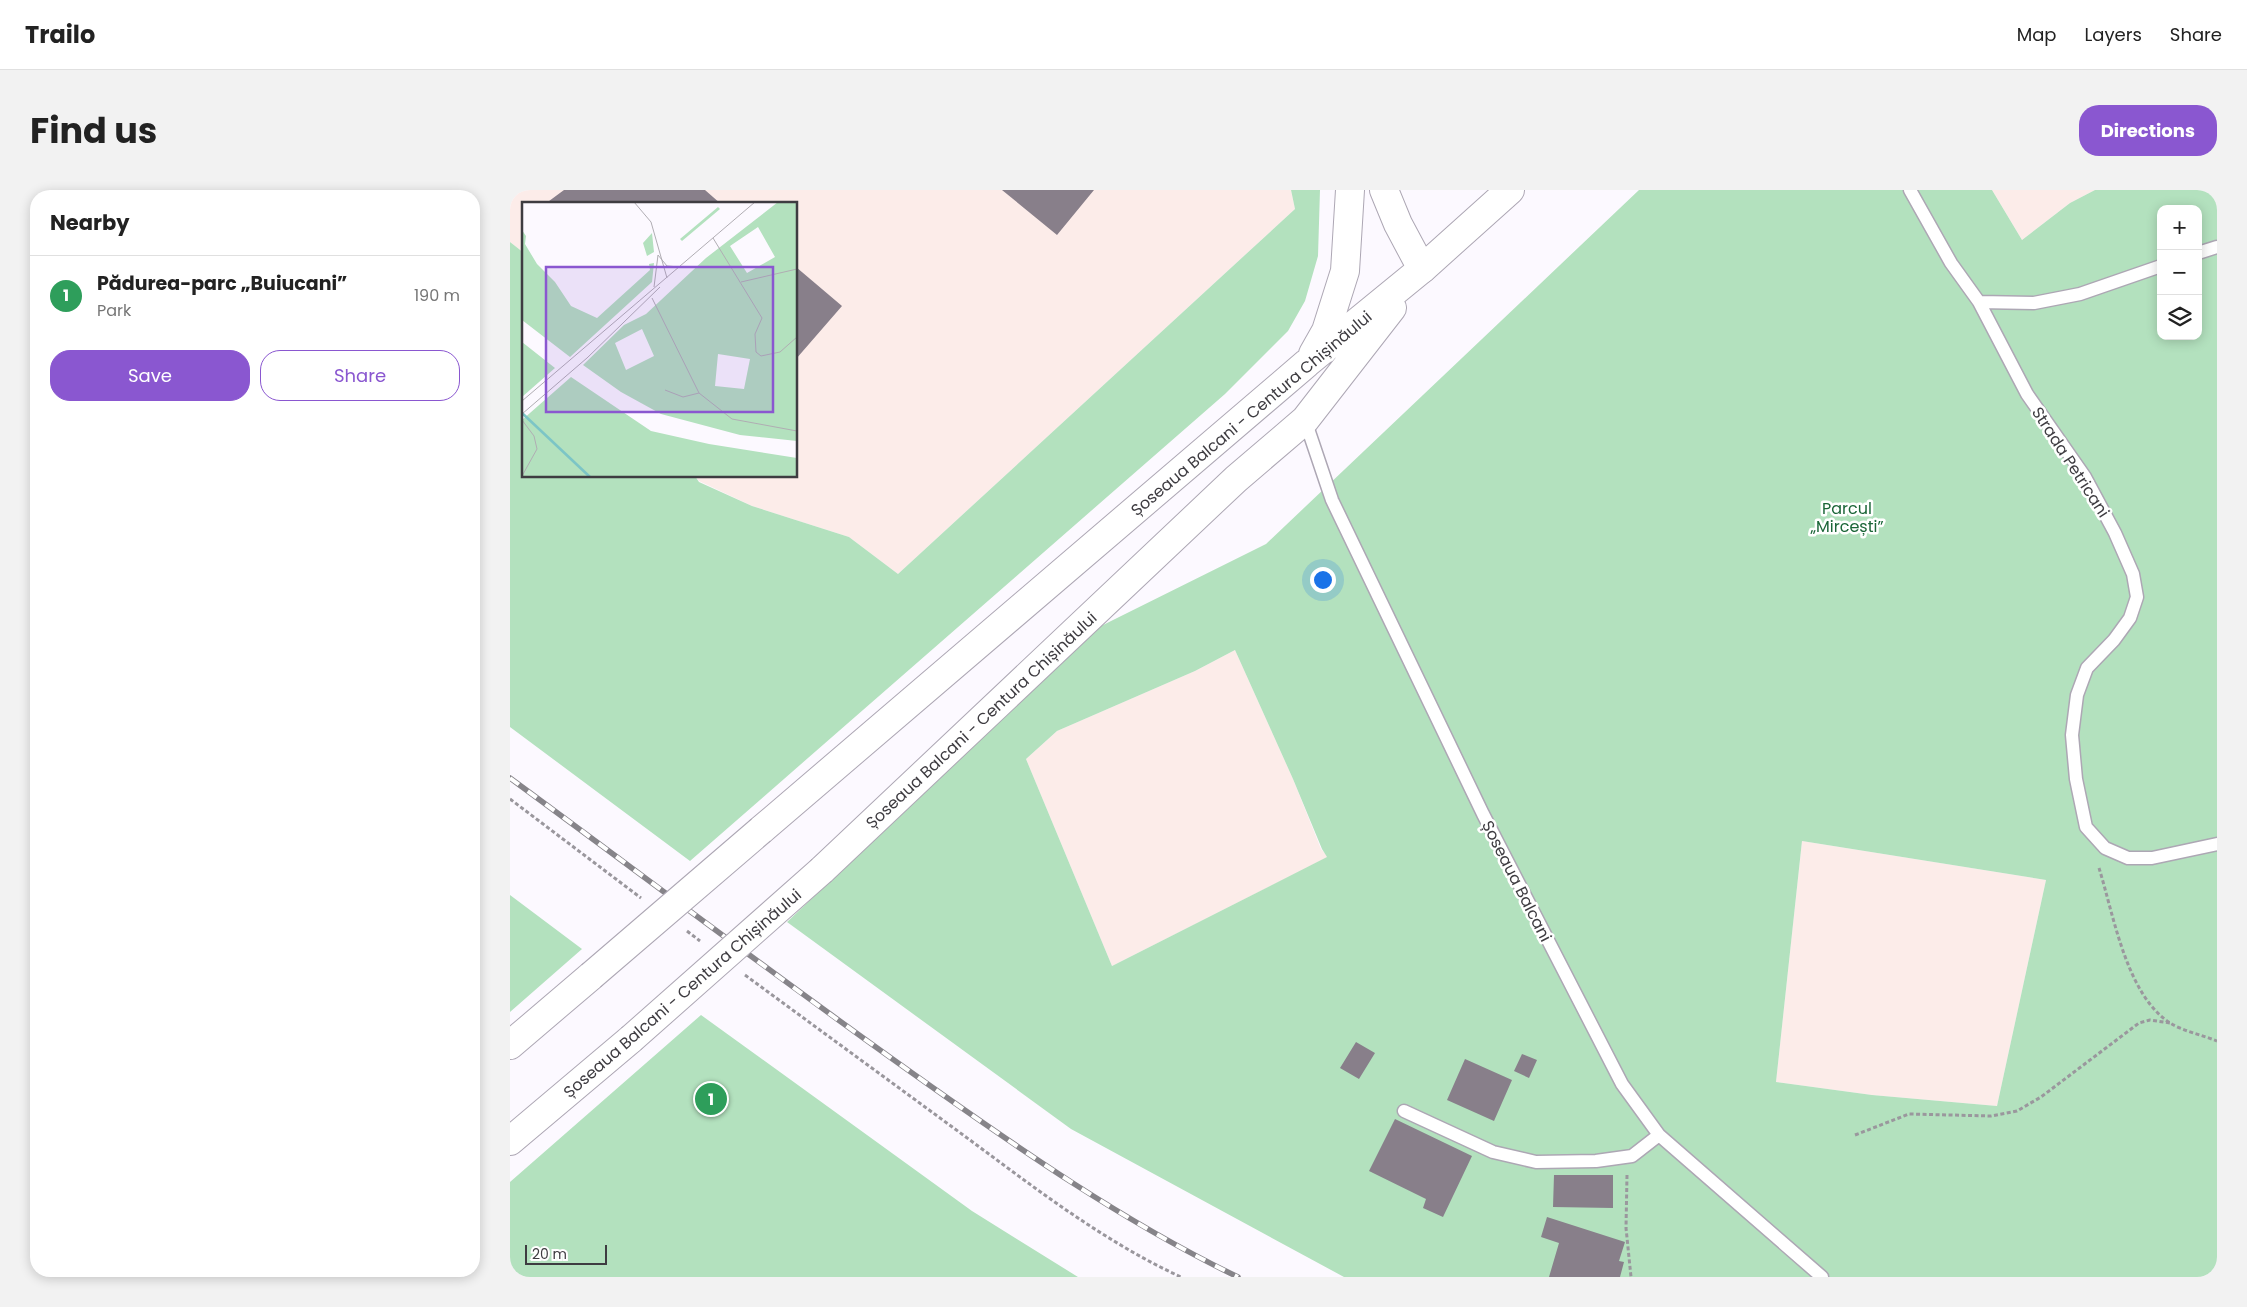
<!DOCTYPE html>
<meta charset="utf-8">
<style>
:root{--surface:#fff;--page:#f2f2f2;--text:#222;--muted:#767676;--line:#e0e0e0;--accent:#8a57d0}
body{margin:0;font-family:Poppins,sans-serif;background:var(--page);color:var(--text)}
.controls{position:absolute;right:15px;top:15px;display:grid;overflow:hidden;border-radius:10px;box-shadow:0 2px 12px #0003}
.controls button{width:45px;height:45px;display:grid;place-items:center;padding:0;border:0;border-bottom:1px solid var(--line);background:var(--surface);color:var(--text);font:25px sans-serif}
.scale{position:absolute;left:15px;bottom:12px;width:82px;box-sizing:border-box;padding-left:5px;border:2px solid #3e3c41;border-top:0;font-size:14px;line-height:18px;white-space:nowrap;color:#3e3c41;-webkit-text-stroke:4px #fff;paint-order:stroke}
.you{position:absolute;left:812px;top:389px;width:18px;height:18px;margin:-12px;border:4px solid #fff;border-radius:50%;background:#1a73e8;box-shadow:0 0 0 8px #1a73e833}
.badge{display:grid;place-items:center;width:32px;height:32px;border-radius:50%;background:var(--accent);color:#fff;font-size:16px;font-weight:700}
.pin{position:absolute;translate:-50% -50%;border:2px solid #fff;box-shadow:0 1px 5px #0006}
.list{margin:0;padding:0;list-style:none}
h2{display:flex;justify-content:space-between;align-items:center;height:65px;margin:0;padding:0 20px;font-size:21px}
h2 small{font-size:16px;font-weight:400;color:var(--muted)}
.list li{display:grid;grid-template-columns:32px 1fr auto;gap:15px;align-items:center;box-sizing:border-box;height:80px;padding:0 20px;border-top:1px solid var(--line)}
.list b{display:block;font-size:19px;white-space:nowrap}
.list p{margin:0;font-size:16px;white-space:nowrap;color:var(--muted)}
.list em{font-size:16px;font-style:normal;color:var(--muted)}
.actions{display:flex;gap:10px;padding:15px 20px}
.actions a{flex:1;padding:11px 0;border:1px solid var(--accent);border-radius:20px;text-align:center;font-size:18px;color:var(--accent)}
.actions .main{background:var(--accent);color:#fff}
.icon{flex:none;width:28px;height:28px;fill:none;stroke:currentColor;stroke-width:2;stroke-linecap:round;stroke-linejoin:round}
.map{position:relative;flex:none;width:1707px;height:1087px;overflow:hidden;border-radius:20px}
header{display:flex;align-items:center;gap:30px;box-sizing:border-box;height:70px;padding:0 25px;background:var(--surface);border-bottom:1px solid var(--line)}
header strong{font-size:24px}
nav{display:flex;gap:28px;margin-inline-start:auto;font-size:18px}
.intro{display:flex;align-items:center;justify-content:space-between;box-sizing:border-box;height:120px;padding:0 30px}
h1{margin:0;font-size:35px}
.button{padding:12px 22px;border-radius:20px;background:var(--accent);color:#fff;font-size:18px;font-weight:700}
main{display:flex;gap:30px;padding:0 30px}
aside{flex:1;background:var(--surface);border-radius:20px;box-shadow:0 2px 12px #0003}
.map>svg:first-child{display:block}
</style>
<header>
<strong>Trailo</strong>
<nav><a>Map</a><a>Layers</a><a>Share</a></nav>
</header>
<div class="intro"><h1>Find us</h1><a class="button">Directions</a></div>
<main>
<aside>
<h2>Nearby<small></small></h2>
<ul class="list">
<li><span class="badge" style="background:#2e9e5b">1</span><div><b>Pădurea-parc „Buiucani”</b><p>Park</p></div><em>190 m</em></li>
</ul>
<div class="actions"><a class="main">Save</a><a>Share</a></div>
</aside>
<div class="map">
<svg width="1707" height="1087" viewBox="0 0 1707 1087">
<rect width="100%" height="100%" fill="#fcf9ff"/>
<path fill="#fcece9" d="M0,0h781l4,19 -397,365 -49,-37 -97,-31 -53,-25 -4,-5h101v-272h-272v49l-14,-11z
M1482,0h103l-25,13 -48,37z
M725,460l58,129 28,70 7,8 -216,109 -86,-207 31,-28 138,-60z
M1292,651l244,39 -49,226 -125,-11 -96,-13z"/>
<path fill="#b3e1be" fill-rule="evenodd" d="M781,0h29l-2,66 -13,45 -17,30 -63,63 -535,467 -180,-134v-485l14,11v223h171l4,6 53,24 97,31 49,37 397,-365z
M1129,0h353l30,50 48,-37 25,-13h122v1087h-873l-273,-148 -284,-207 312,-295 167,-83zM1651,19h37v127h-37zM725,460l58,129 29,70 5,8 -215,109 -86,-207 31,-28 138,-60zM1292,651l244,39 -49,226 -125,-11 -96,-13z
M0,705l72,54 -72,63z
M191,825l271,196 106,66h-568v-95z"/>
<path fill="#887f8a" d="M54,0h141l16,14h-176z
M492,0h92l-37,45z
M286,77l46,39 -46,53z
M846,852l19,11 -16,26 -19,-11z
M1012,864l15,6 -8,18 -15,-7z
M955,869l47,21 -18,41 -47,-21z
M885,929l77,37 -29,61 -20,-9 3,-9 -57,-28z
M1044,985h59v33l-60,-1z
M1037,1027l78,25 -6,19 5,1 -4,15h-71l10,-34 -18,-6z"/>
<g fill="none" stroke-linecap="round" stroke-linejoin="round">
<g stroke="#ada7b4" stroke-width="15">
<path id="service" d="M1400,0l41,73 28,39 48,92 58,83 30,56 18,41 4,23 -7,21 -16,22 -27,28 -10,27 -5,40 4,44 10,48 19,21 23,10h24l65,-14
M1688,63l19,-6
M1469,112l55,1 46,-9 81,-28
M795,230l27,80 151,314 139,270 37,51 163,142
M894,921l89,41 43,10 60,-1 36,-5 27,-21"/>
</g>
<g stroke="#ada7b4" stroke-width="30">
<path id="tertiary" d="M874,0l14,34 24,45"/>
</g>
<g stroke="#ada7b4" stroke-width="30">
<path id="trunk" d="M803,164l13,-23 19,-60 5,-81
M251,640l546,-467 115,-94 88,-79
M312,680l414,-391 69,-59 87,-112
M0,855l81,-69
M0,951l121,-102"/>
</g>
<path stroke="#9a979d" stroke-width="3" stroke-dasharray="4 2.5" stroke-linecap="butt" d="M0,609l131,99
M1589,678c15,48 27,126 71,155 13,8 32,12 47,18
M177,741l13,10
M235,785c76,56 153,112 229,168 66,49 133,100 207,134
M1345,945l54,-21 82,2 26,-5 24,-14 98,-74 11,-3 20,3
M1117,985l-1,53 5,49"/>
<use href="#service" stroke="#fff" stroke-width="12"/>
<use href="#tertiary" stroke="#fff" stroke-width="28"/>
<use href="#trunk" stroke="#fff" stroke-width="28"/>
<g stroke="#868489" stroke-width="5.5">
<path id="rail" d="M0,588c135,99 268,200 405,297 103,73 209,147 323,202"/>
</g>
<use href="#rail" stroke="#fff" stroke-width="4" stroke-dasharray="11" stroke-linecap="butt"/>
<g stroke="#ada7b4" stroke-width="30" stroke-linecap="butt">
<path id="trunk-bridge" d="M81,786l170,-146
M121,849l191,-169"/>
</g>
<use href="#trunk-bridge" stroke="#fff" stroke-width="28"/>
</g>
<g text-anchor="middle" stroke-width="5" stroke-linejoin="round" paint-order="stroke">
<g font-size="16" fill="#3e3c41" stroke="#fff">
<text transform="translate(741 223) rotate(-40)" y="6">Șoseaua Balcani - Centura Chișinăului</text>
<text transform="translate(1561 272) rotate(57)" y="6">Strada Petricani</text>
<text transform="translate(471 530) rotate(-43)" y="6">Șoseaua Balcani - Centura Chișinăului</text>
<text transform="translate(1007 691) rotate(63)" y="6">Șoseaua Balcani</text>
<text transform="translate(172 803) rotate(-41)" y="6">Șoseaua Balcani - Centura Chișinăului</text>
</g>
<g font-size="16" fill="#1b6638" stroke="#fff">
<text x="1337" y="324">Parcul<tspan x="1337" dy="18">„Mircești”</tspan></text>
</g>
</g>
<g transform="translate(12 12)">
<rect width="275" height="275" fill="#fcf9ff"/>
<path d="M256,0h19v239l-57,-6 -79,-21 -40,-22 -38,-27 41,-40 22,-11 60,-56zM236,25l17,30 -28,16 -17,-27zM120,127l12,27 -28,14 -11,-27zM196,152l32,5 -6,30 -29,-3zM196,5l2,2 -38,32 -2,-2zM0,28l4,6 -1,8 12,20 18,18 16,24 26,12 53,-48 -1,-6 5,-1 -2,19 -82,75 -48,-37zM130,31l2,19 -7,4 -4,-13zM0,140l33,26 -33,29zM49,175l80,54 58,13 88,14v19h-275v-57z" fill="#b3e1be" fill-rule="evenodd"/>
<path fill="none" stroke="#7cc5c6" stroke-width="2.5" d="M0,211l68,64"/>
<path fill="none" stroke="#b0adb3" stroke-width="1" d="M112,0l17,20 16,56M191,36l49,80 -7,16 1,18 5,4 19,-4 17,-15M136,53l9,11 13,1M219,80l56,-13M132,85l4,-32M130,96l47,95 33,26 65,12M143,188l18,7 16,-4M0,199l233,-199M0,212l65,-56 73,-71M0,218l12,16 3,13 -15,27"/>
<path fill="#8a57d0" fill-opacity="0.15" stroke="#8a57d0" stroke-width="2.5" d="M24,65h227v145h-227z"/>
<rect width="275" height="275" fill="none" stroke="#3e3c41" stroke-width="2.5"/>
</g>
</svg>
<div class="controls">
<button>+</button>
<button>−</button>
<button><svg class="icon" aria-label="layers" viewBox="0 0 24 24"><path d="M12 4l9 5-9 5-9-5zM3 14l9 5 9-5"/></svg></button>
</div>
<div class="scale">20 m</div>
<div class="you"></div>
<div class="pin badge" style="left:201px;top:909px;background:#2e9e5b">1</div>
</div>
</main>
